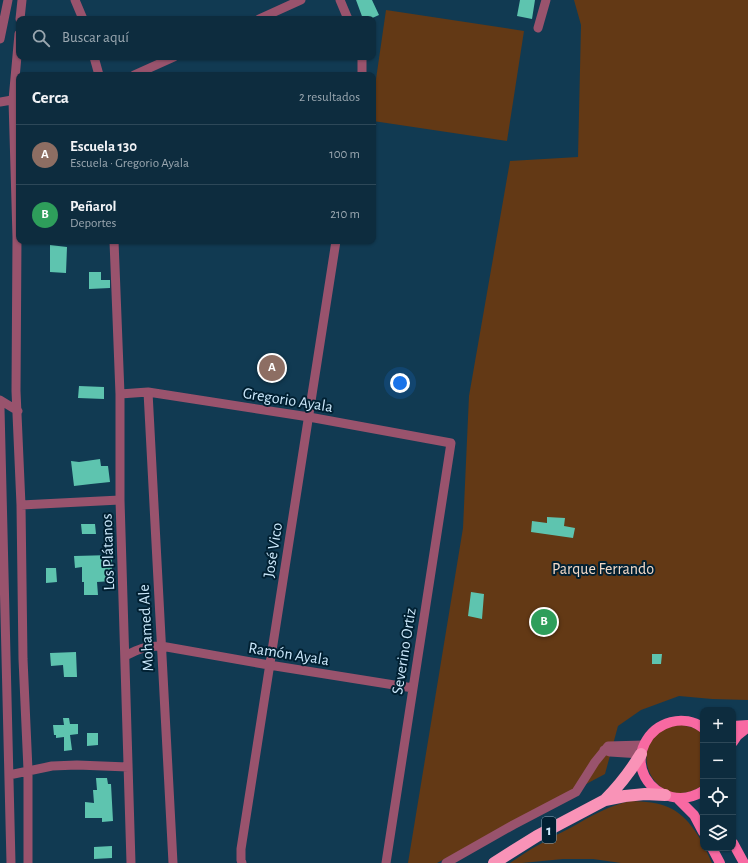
<!DOCTYPE html>
<html lang="es">
<meta charset="utf-8">
<style>
:root{--surface:#0d2c3e;--page:#163445;--text:#f1f3f6;--muted:#9aa7b0;--line:#2d4858;--accent:#d6ab8b}
body{margin:0;font-family:"Alegreya Sans",sans-serif;background:var(--page);color:var(--text)}
.controls{position:absolute;right:12px;bottom:12px;display:grid;overflow:hidden;border-radius:8px;box-shadow:0 1px 3px #0004}
.controls button{width:36px;height:36px;display:grid;place-items:center;padding:0;border:0;border-bottom:1px solid var(--line);background:var(--surface);color:var(--text);font:20px sans-serif}
.you{position:absolute;left:400px;top:383px;width:14px;height:14px;margin:-10px;border:3px solid #fff;border-radius:50%;background:#1a73e8;box-shadow:0 0 0 6px #1a73e833}
.badge{display:grid;place-items:center;width:26px;height:26px;border-radius:50%;background:var(--accent);color:#fff;font-size:13px;font-weight:700}
.pin{position:absolute;translate:-50% -50%;border:2px solid #fff;box-shadow:0 1px 4px #0006}
.list{margin:0;padding:0;list-style:none}
h2{display:flex;justify-content:space-between;align-items:center;height:52px;margin:0;padding:0 16px;font-size:17px}
h2 small{font-size:13px;font-weight:400;color:var(--muted)}
.list li{display:grid;grid-template-columns:26px 1fr auto;gap:12px;align-items:center;box-sizing:border-box;height:60px;padding:0 16px;border-top:1px solid var(--line)}
.list b{display:block;font-size:15px;white-space:nowrap}
.list p{margin:0;font-size:13px;white-space:nowrap;color:var(--muted)}
.list em{font-size:13px;font-style:normal;color:var(--muted)}
.icon{flex:none;width:22px;height:22px;fill:none;stroke:currentColor;stroke-width:2;stroke-linecap:round;stroke-linejoin:round}
.map{position:relative;flex:none;width:748px;height:863px;overflow:hidden}
.search{position:absolute;background:var(--surface);box-shadow:0 1px 3px #0004;left:16px;top:16px;width:360px;height:44px;display:flex;align-items:center;gap:10px;box-sizing:border-box;padding:0 14px;border-radius:8px;color:var(--muted);font-size:15px}
.panel{position:absolute;background:var(--surface);box-shadow:0 1px 3px #0004;left:16px;top:72px;width:360px;height:172px;border-radius:8px}
.map>svg:first-child{display:block}
</style>
<div class="map">
<svg width="748" height="863" viewBox="0 0 748 863">
<rect width="100%" height="100%" fill="#113a52"/>
<path fill="#633915" d="M574,0h174v700l-36,-1 -33,-3 -38,14 -23,16 -13,48 -168,89h-29l55,-335 6,-132 41,-235 68,-4 3,-132z
M386,10l138,21 -17,110 -134,-20v-21z
M683,725l11,3 9,5v52c-48,33 -82,-43 -32,-59 4,-1 8,-1 12,-1z
M631,801c30,1 47,5 64,30 4,6 8,11 8,17h2l7,15h-91l-28,-4h-30l-41,4h-12c20,-14 40,-25 62,-36 19,-11 38,-22 59,-26z"/>
<path fill="#5ec4af" d="M356,0h16l7,15 -9,4h-7z
M520,0h15l-3,19 -15,-3z
M50,245l17,2 -1,26 -16,-1z
M89,272h12v8h9v8l-21,1z
M79,386l25,1v12l-26,-1z
M100,459l1,7h7l2,16 -19,2 -17,2 -3,-25 8,1z
M547,517l18,1 -1,8 11,2 -2,10 -42,-6 1,-11 15,2z
M81,524h14l1,10h-14z
M112,555v26l-15,1 1,13h-14v-13h-2v-15l-7,1 -1,-12z
M46,568h10l1,14 -11,1z
M471,592l13,2 -2,25 -14,-3z
M76,652l1,25h-13l-1,-12 -12,1 -1,-13z
M652,654h10l-1,10h-9z
M63,718h6l1,6h8v10l-8,1 2,15 -8,1v-14l-8,1v-3h-2l-1,-10h11z
M87,733h11v12l-11,1z
M96,778h11l1,6h3l2,37 -11,1v-4h-17v-16l9,1 -1,-13h4z
M112,846v12l-18,1v-12z"/>
<g fill="none" stroke-linecap="round" stroke-linejoin="round">
<path stroke="#99536d" stroke-width="9" d="M75,0l8,19
M340,0l8,19
M20,19l2,-19
M259,19l42,-19
M538,28l8,-28
M19,34l-6,66 4,137 -1,154 5,114 2,154 5,111v93
M0,39l8,-39
M94,57l5,18
M362,57v18
M134,75l40,-18
M0,102l18,-3
M114,241l6,153v106l11,363
M148,392l25,471
M120,394l28,-2 161,25 142,26 -65,420
M0,400l18,11
M0,408l11,455
M21,505l99,-5
M125,656c14,-7 20,-10 36,-10l108,19 144,23
M604,750l6,2 31,2
M9,775l43,-9 25,-1 51,2
M242,863l-1,-3v-11l95,-608
M446,863l67,-38 63,-33 19,-30 13,-16 36,-1"/>
<path stroke="#f869a2" stroke-width="10" d="M733,726l15,-1
M703,728c-9,-7 -21,-9 -32,-6 -23,6 -38,32 -26,55 12,21 38,27 58,14
M733,742l4,-6 11,-9
M677,798l17,17 9,17
M733,843l11,20
M712,848l8,15"/>
<path stroke="#f993b7" stroke-width="12" d="M605,800c15,-15 25,-28 36,-46
M494,863l43,-27 68,-36 20,-4 20,-2 20,1"/>
</g>
<g text-anchor="middle" stroke-width="4" stroke-linejoin="round" paint-order="stroke">
<rect fill="#012032" stroke="#8fadbf" stroke-width="1" x="542" y="817" width="14" height="26" rx="3"/>
<g font-size="15" font-weight="bold" fill="#cce9fc">
<text x="549" y="835">1</text>
</g>
<g font-size="16" fill="#cce9fc" stroke="#012032">
<text transform="translate(288 399) rotate(9)" y="6">Gregorio Ayala</text>
<text transform="translate(272 550) rotate(-81)" y="6">José Vico</text>
<text transform="translate(107 552) rotate(-92)" y="6">Los Plátanos</text>
<text transform="translate(145 628) rotate(-93)" y="6">Mohamed Ale</text>
<text transform="translate(403 651) rotate(-81)" y="6">Severino Ortiz</text>
<text transform="translate(289 653) rotate(9)" y="6">Ramón Ayala</text>
</g>
<g font-size="16" fill="#f3d9c7" stroke="#012032">
<text x="603" y="574">Parque Ferrando</text>
</g>
</g>
</svg>
<div class="controls">
<button>+</button>
<button>−</button>
<button><svg class="icon" aria-label="locate" viewBox="0 0 24 24"><circle cx="12" cy="12" r="6"/><path d="M12 2v4M12 18v4M2 12h4M18 12h4"/></svg></button>
<button><svg class="icon" aria-label="layers" viewBox="0 0 24 24"><path d="M12 4l9 5-9 5-9-5zM3 14l9 5 9-5"/></svg></button>
</div>
<div class="you"></div>
<div class="pin badge" style="left:272px;top:368px;background:#8d6e63">A</div>
<div class="pin badge" style="left:544px;top:622px;background:#2e9e5b">B</div>
<div class="search"><svg class="icon" aria-label="search" viewBox="0 0 24 24"><circle cx="10" cy="10" r="6"/><path d="M15 15l6 6"/></svg>Buscar aquí</div>
<section class="panel">
<h2>Cerca<small>2 resultados</small></h2>
<ul class="list">
<li><span class="badge" style="background:#8d6e63">A</span><div><b>Escuela 130</b><p>Escuela · Gregorio Ayala</p></div><em>100 m</em></li>
<li><span class="badge" style="background:#2e9e5b">B</span><div><b>Peñarol</b><p>Deportes</p></div><em>210 m</em></li>
</ul>
</section>
</div>
